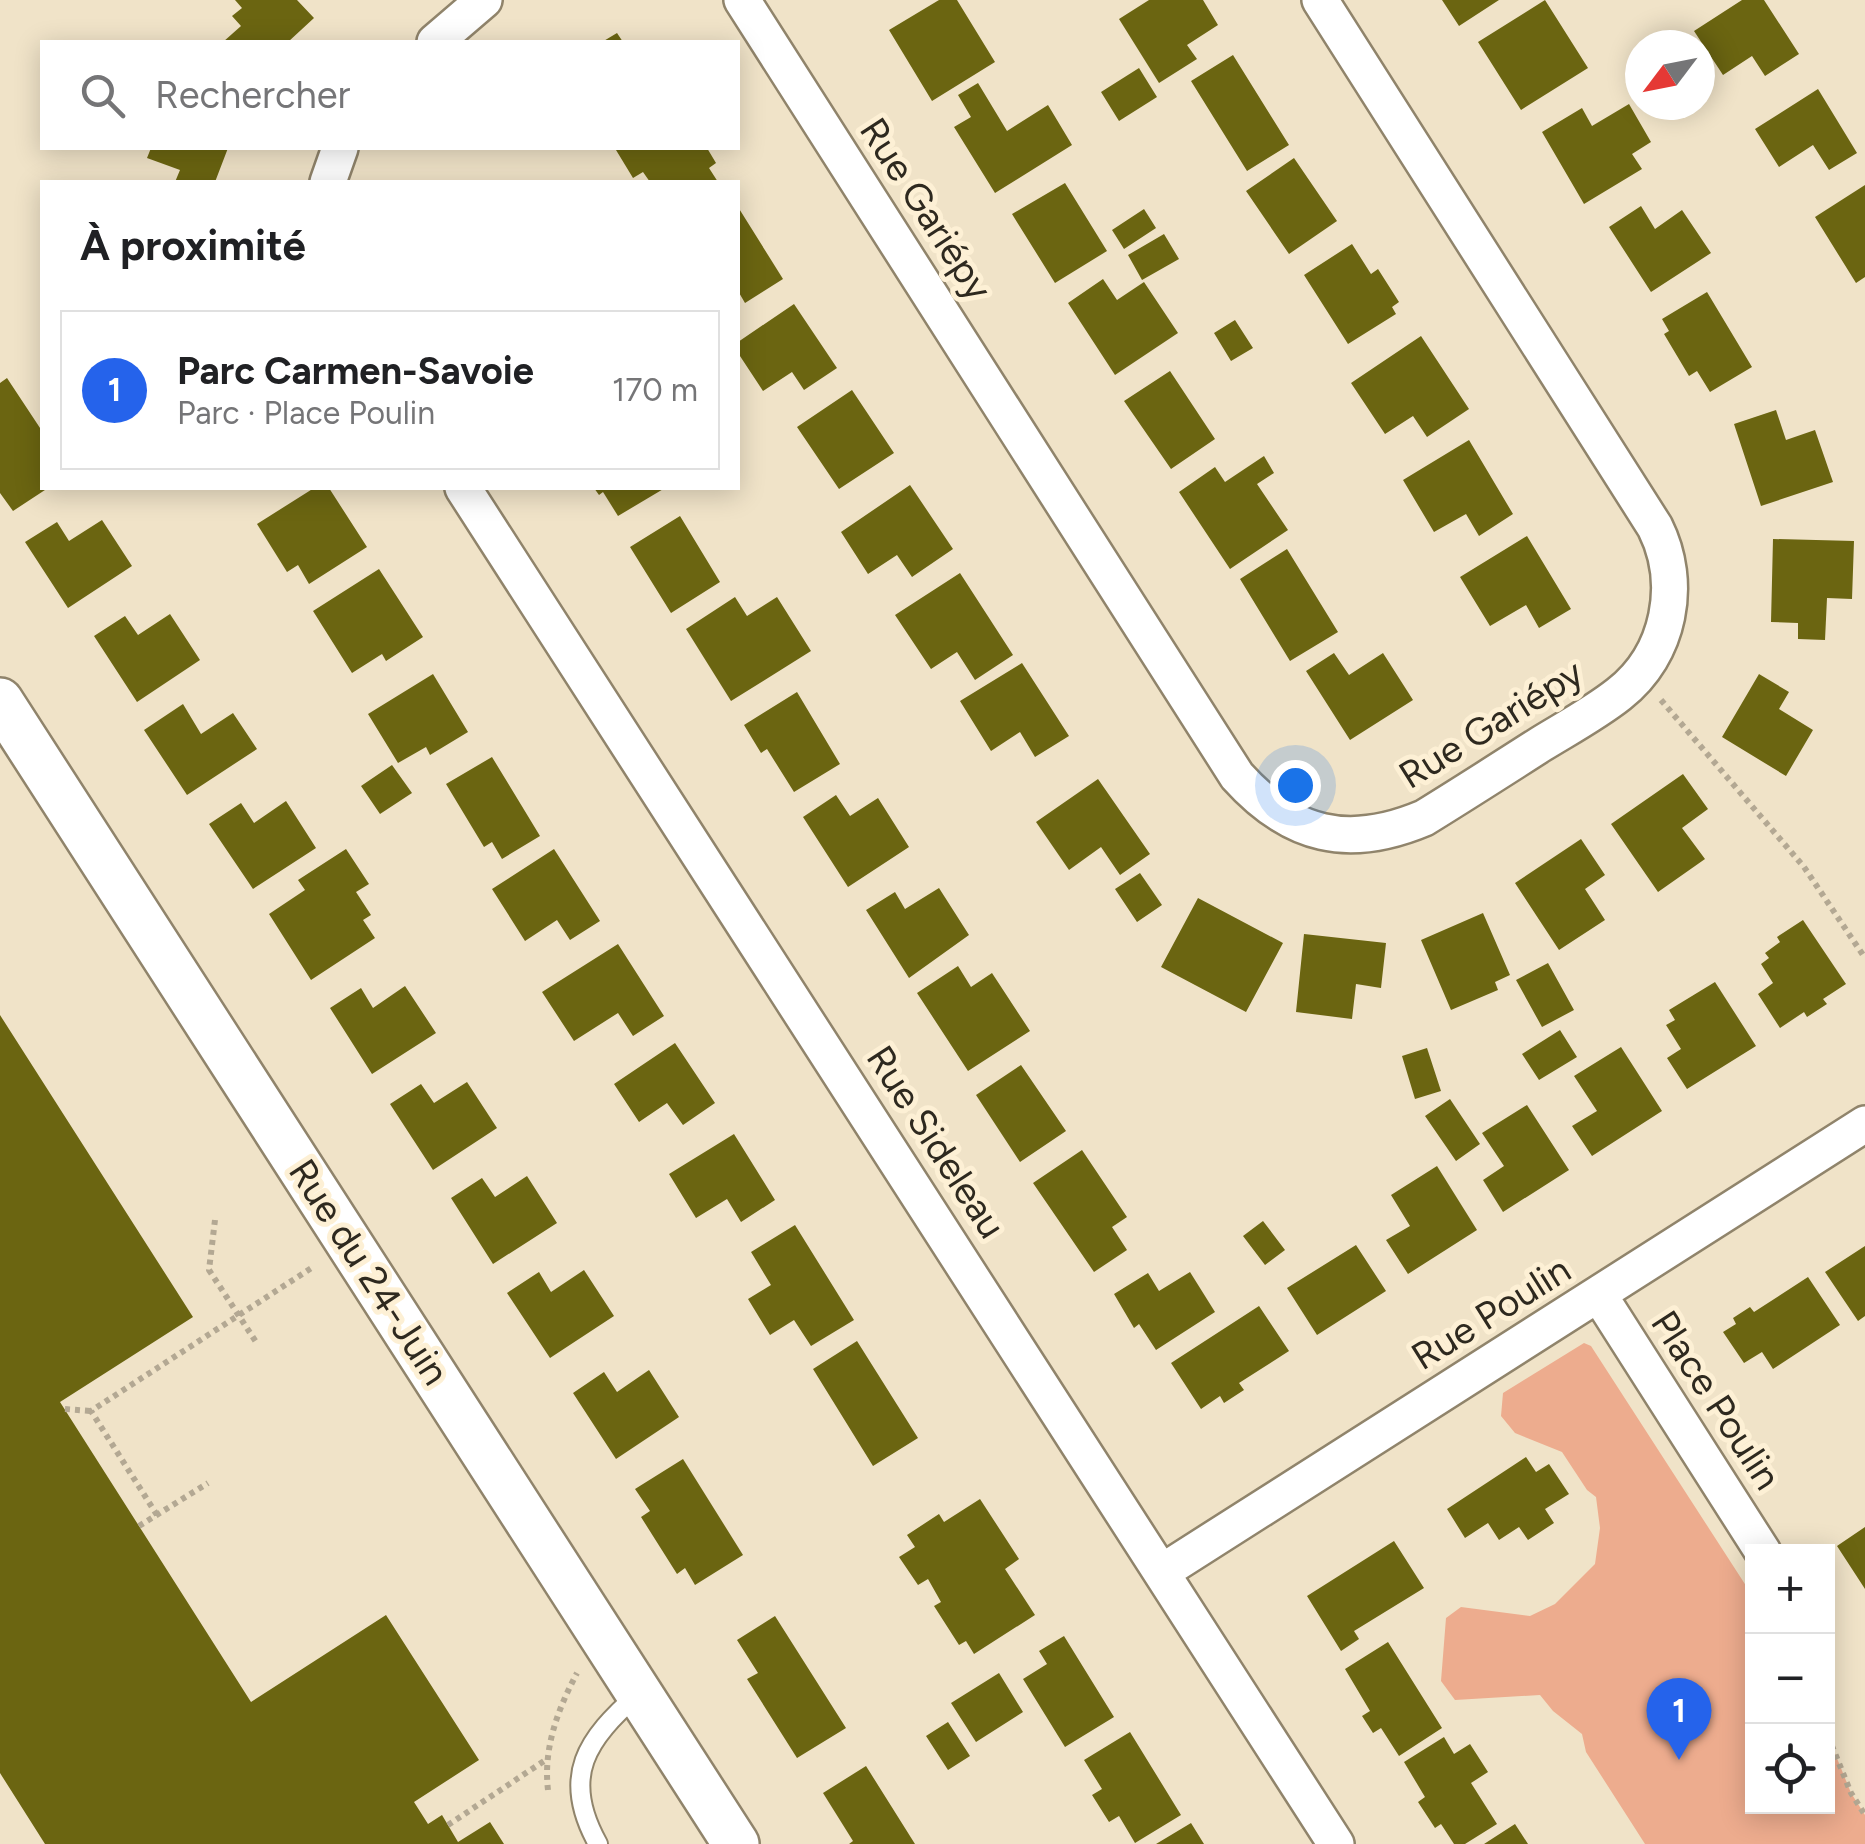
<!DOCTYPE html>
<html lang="fr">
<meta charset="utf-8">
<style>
:root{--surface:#fff;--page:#f6f6f6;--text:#202124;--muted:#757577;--line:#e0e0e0;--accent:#2563eb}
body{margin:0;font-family:Figtree,sans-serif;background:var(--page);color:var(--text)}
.controls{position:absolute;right:30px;bottom:30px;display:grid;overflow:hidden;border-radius:0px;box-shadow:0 5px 25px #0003}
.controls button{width:90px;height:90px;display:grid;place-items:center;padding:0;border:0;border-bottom:2px solid var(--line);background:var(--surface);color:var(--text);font:50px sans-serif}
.compass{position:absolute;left:1625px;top:30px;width:90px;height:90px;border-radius:50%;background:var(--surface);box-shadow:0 5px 25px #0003;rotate:238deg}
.you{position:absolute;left:1295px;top:785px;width:35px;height:35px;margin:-25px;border:8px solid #fff;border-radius:50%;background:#1a73e8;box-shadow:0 0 0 15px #1a73e833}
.badge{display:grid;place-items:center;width:65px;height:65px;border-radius:50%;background:var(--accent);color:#fff;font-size:32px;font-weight:700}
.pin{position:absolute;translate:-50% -82px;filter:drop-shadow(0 2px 5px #0008)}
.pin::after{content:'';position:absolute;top:52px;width:35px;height:30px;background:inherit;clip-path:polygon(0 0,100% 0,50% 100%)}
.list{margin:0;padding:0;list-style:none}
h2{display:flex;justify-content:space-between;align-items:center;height:130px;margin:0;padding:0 40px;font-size:42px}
h2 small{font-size:32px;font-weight:400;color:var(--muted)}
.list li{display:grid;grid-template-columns:65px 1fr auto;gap:30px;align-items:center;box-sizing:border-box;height:160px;margin:0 20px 20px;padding:0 20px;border:2px solid var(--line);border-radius:0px}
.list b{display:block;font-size:38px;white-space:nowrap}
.list p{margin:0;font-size:32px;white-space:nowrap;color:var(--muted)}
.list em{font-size:32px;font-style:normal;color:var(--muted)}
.icon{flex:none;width:55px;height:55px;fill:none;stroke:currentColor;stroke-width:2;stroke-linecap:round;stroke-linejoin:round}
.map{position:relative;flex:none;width:1865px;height:1844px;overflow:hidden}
.search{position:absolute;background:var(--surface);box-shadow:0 5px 25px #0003;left:40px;top:40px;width:700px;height:110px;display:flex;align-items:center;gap:25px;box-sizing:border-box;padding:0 35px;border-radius:0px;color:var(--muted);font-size:38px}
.panel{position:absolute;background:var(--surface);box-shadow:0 5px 25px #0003;left:40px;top:180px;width:700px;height:310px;border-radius:0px}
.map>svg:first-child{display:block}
</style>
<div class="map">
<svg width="1865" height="1844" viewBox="0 0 1865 1844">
<rect width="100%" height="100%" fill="#f0e3c8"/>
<path fill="#edac8e" d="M1584,1343l7,3 161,249v211h76v-70l23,57 14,22v29h-220l-59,-92 -4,-18 -29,-23 -13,-16 -85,5 -14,-19 5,-63 15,-11 69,9 25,-12 40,-40 5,-36 -4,-31 -9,-7 -25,-38 -47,-19 -14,-17 2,-23z"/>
<path fill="#6b6511" d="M235,0h62l17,18 -26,24h-65l18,-16 -9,-10 10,-8z
M939,0h18l38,62 -63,39 -43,-71z
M1149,0h54l15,25 -31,20 10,14 -38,24 -40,-64z
M1442,0h57l-40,26z
M1545,0l43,68 -67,42 -43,-68z
M1742,0h22l35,54 -34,22 -13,-20 -29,19 -29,-44z
M617,33l6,9h-21z
M1233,55l56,90 -42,26 -56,-90z
M1139,68l18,29 -38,24 -18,-29z
M978,83l29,48 41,-26 24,40 -77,48 -41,-66 17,-10 -13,-22z
M1818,89l39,64 -28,17 -16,-25 -34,22 -24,-38z
M1629,104l22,38 -19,12 10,15 -58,35 -42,-72 40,-24 10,18z
M151,148h77l-13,34h-40l5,-12 -33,-12z
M620,148h87l9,15 -7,5 9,14h-68l-7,-10 -10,6 -17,-28z
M1294,158l43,63 -48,33 -43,-63z
M1065,183l42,68 -52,32 -43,-69z
M1865,185v92l-9,6 -41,-66z
M1641,206l14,23 27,-19 29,43 -60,39 -42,-65z
M738,207l45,72 -38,24 -7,-12z
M1144,209l12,19 -32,21 -12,-19z
M1164,234l15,25 -37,21 -14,-25z
M1352,244l19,30 7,-5 21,33 -7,5 4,7 -48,30 -44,-69z
M1103,279l14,21 27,-18 34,51 -63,42 -47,-72z
M1707,292l45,75 -42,25 -13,-21 -8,5 -25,-42 5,-3 -7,-12z
M794,304l43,64 -33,22 -12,-18 -29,19 -25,-38v-11z
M1235,320l18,28 -22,13 -17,-28z
M1421,336l48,73 -42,28 -14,-21 -28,18 -34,-51z
M1170,371l45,68 -44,30 -47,-68z
M7,378l35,53v57h6l-35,23 -13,-18v-110z
M852,390l42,63 -55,36 -42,-62z
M1776,410l10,30 29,-10 18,52 -72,24 -27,-82z
M1469,440l44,74 -34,22 -13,-22 -32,18 -31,-52z
M1264,456l10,17 -17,11 31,46 -58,39 -51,-77 36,-25 10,15z
M910,485l43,64 -41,28 -15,-22 -29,19 -27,-42z
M314,488h15l38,59 -58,37 -11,-19 -11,7 -30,-48z
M594,488h71l-47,28 -15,-24 -4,3z
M680,516l40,66 -49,31 -41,-66z
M102,520l30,46 -64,42 -43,-66 32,-20 12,19z
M1527,536l44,73 -32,19 -13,-23 -36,21 -30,-49z
M1773,539l81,2 -2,58 -25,-1 -2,42 -27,-1v-16l-27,-1z
M1287,549l51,83 -48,29 -50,-82z
M379,569l44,68 -37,24 -4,-7 -30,19 -39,-62z
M960,573l53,82 -38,25 -18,-28 -26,17 -36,-54z
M735,597l12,19 30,-19 34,54 -80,50 -45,-72z
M170,614l30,46 -63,42 -43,-66 31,-20 13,19z
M1334,653l15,22 34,-22 30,47 -63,40 -44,-69z
M1022,663l47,73 -34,21 -15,-25 -29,19 -31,-50z
M433,674l35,58 -38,23 -4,-8 -28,16 -30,-49z
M1759,674l30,18 -10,17 34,21 -27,46 -64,-39z
M797,692l43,72 -46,28 -27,-43 -6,4 -17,-28z
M183,704l18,30 32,-21 24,36 -70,46 -43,-65z
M492,757l48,79 -38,23 -10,-17 -8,5 -38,-63z
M392,765l20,28 -32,21 -19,-28z
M1683,774l25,35 -26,19 23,31 -47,33 -47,-68z
M1098,779l52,75 -30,21 -19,-28 -32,23 -33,-48z
M836,795l14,21 28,-18 31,49 -61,40 -45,-70z
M286,801l30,47 -63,41 -44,-65 32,-21 13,20z
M1581,839l24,36 -20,14 20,31 -46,30 -44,-67z
M346,849l23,35 -13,8 15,23 -8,5 12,18 -64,42 -42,-66 36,-24 -7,-10z
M554,849l46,72 -30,19 -13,-20 -32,21 -33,-52z
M1140,873l22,32 -25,17 -22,-33z
M939,888l30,47 -60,43 -43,-68 29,-18 10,17z
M1198,898l85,45 -37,69 -85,-45z
M1483,913l27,62 -15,7 3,8 -47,20 -30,-70z
M1803,920l43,64 -23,15 4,5 -20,13 -3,-5 -24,16 -22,-34 15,-11 -12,-19 8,-6 -4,-5 15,-11 -3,-5z
M1304,934l82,9 -5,45 -25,-4 -4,35 -56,-7z
M618,944l46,72 -31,20 -15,-23 -44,28 -32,-49z
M1548,963l26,47 -32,17 -26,-47z
M958,966l13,21 21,-14 38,58 -62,40 -51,-78z
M1715,982l41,64 -69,43 -20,-31 14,-9 -15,-24 9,-5 -6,-10z
M405,986l31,47 -64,41 -42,-66 31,-20 12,20z
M0,1015l193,302 -133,85 191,300 135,-87 93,145 -65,42 14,22 14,-9 16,27 32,-20 14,22h-459l-45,-71z
M1560,1030l17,27 -38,23 -17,-26z
M675,1043l40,60 -32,22 -16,-22 -28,19 -25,-38z
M1621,1047l41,64 -70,45 -20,-30 25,-15 -23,-35z
M1427,1048l14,43 -26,8 -13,-43z
M1021,1065l45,66 -46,31 -44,-67z
M467,1082l30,46 -64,42 -43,-66 31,-20 13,19z
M1450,1099l30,45 -24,17 -31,-45z
M1527,1105l42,65 -66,42 -20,-32 21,-14 -22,-33z
M734,1134l41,66 -34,22 -14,-23 -31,19 -27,-44z
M1082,1150l45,67 -15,10 15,23 -33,22 -61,-89z
M1437,1166l40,64 -69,44 -22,-34 24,-14 -19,-31z
M527,1176l30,47 -64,41 -42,-66 31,-20 13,19z
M1263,1221l22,29 -20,15 -22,-29z
M795,1225l59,95 -43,26 -17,-26 -24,15 -22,-36 23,-14 -20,-33z
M1356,1245l30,46 -69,44 -30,-47z
M1865,1246v70l-7,5 -33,-49z
M584,1270l30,46 -64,42 -43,-65 32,-21 12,20z
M1190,1272l25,40 -59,38 -17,-26 -5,4 -20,-34 34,-21 11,18z
M1808,1277l32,48 -67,44 -11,-17 -18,11 -21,-31 13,-8 -3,-6 17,-11 4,5z
M1259,1306l30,45 -50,32 5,7 -20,13 -4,-7 -19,13 -30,-46z
M857,1341l61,97 -45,28 -60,-97z
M649,1370l30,47 -63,42 -43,-66 31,-21 13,20z
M1526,1457l10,15 13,-8 20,30 -24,15 9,14 -26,17 -9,-13 -20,13 -11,-17 -23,15 -18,-29z
M683,1459l60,96 -48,30 -10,-17 -8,6 -36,-57 9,-6 -15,-22z
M980,1499l39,60 -14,10 30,46 -61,39 -8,-13 -7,4 -25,-39 7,-4 -13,-23 -10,6 -19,-28 16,-10 -8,-12 32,-21 5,8z
M1865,1527v62l-28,-43z
M1394,1541l30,47 -70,43 5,8 -18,12 -34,-55z
M775,1616l71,112 -49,30 -50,-79 11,-6 -21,-33z
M1064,1636l50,81 -49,30 -42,-68 24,-15 -8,-13z
M1388,1642l54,86 -43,28 -18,-28 -8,5 -11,-17 8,-5 -25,-42z
M999,1673l24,39 -47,30 -25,-39z
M948,1722l22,34 -22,14 -22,-34z
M1130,1732l51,83 -46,28 -16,-27 -10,6 -17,-27 10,-6 -18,-29z
M1444,1737l10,17 16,-10 18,28 -17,11 26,41 -32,20h-11l-13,-20 -6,4 -17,-26 7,-5 -21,-35z
M866,1766l49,78h-66l4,-3 -30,-48z
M1191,1823l13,21h-48z
M1515,1824l13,20h-44z"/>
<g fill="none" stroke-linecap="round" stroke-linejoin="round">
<g stroke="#90846b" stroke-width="22">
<path id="service" d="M598,1844c-38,-68 -11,-105 40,-150"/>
</g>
<g stroke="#90846b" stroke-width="40">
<path id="minor" d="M742,0l495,776c54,60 111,74 187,42 39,-24 78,-49 117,-74 26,-16 54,-31 78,-50 51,-40 64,-111 36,-167l-335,-527
M435,42l49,-42
M328,182l12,-34
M463,488l873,1356
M1599,1295l164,257
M1162,1572l703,-448"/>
</g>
<g stroke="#90846b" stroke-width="50">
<path id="tertiary" d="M0,701l736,1143"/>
</g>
<path stroke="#b3a893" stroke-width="6" stroke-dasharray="5 5" stroke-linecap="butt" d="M1661,700l143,167 61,91
M215,1220l-6,50 49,75
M65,1409l26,2
M157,1515l-66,-104 222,-144
M139,1526l69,-43
M1828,1736l23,57 14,22
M548,1790c-5,-42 10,-81 29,-117
M448,1825l99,-66"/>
<use href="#service" stroke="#fff" stroke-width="18"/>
<use href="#minor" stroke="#fff" stroke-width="35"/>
<use href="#tertiary" stroke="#fff" stroke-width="45"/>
</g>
<g text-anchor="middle" stroke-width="10" stroke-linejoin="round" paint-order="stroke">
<g font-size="38" fill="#2e291f" stroke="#fdf0d5">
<text transform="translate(926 209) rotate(57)" y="13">Rue Gariépy</text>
<text transform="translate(1491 724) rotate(-32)" y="13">Rue Gariépy</text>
<text transform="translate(936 1142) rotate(57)" y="13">Rue Sideleau</text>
<text transform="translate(369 1272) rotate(57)" y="13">Rue du 24-Juin</text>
<text transform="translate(1491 1313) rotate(-32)" y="13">Rue Poulin</text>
<text transform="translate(1716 1400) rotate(57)" y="13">Place Poulin</text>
</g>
</g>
</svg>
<div class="controls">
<button>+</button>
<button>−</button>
<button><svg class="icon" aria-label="locate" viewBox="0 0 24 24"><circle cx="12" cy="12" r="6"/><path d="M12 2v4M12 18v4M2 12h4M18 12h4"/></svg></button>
</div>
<svg class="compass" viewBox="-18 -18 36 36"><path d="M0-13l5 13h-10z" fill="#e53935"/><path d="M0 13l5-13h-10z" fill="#757577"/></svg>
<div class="you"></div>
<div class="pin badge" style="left:1679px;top:1760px">1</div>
<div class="search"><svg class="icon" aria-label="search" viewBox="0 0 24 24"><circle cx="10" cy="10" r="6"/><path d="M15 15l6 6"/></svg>Rechercher</div>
<section class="panel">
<h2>À proximité<small></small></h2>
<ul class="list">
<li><span class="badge">1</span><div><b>Parc Carmen-Savoie</b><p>Parc · Place Poulin</p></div><em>170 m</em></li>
</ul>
</section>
</div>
